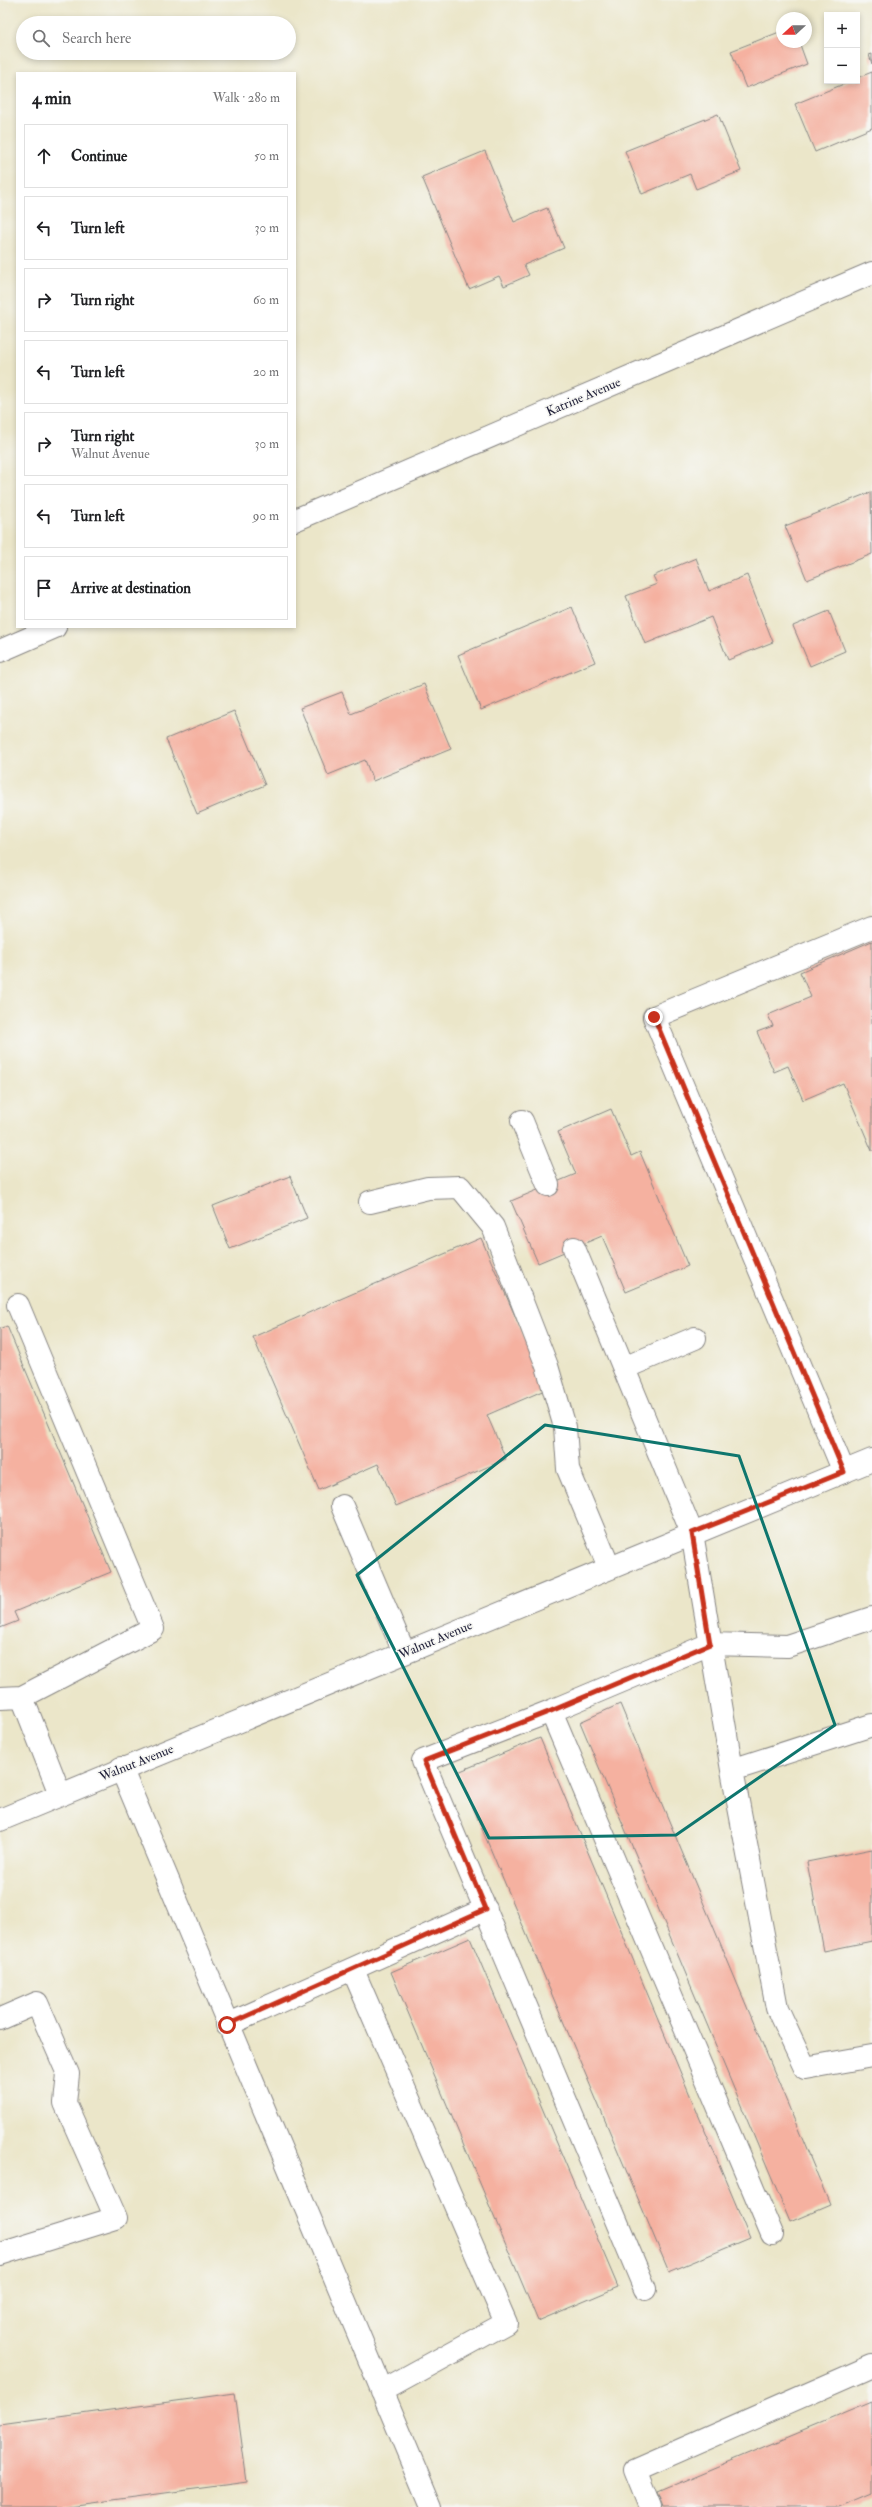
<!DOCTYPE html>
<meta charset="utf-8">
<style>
:root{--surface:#fff;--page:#f2f2f2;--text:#202124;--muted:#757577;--line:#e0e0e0}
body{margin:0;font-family:"IM FELL Double Pica",serif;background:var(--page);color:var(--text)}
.controls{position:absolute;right:12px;top:12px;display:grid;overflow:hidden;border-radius:0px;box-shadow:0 2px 6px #0003}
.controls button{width:36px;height:36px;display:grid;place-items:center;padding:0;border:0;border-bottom:1px solid var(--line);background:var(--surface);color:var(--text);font:20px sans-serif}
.compass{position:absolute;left:776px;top:12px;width:36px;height:36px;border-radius:50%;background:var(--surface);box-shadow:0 2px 6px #0003;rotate:249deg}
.stop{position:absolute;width:12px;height:12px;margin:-9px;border:3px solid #c8321e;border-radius:50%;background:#fff}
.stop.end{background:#c8321e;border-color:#fff;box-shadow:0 1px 4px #0008}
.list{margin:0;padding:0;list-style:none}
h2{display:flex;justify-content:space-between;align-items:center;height:52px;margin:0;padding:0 16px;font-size:17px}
h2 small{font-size:13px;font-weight:400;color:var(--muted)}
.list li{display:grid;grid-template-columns:26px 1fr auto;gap:12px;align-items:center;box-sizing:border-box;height:64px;margin:0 8px 8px;padding:0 8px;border:1px solid var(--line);border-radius:0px}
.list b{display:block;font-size:15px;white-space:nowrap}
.list p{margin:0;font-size:13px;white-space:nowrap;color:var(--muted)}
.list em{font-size:13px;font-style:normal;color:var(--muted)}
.icon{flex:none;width:22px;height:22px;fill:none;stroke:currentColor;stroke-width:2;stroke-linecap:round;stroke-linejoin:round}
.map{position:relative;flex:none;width:872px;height:2507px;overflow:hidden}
.search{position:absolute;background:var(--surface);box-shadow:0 2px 6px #0003;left:16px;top:16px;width:280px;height:44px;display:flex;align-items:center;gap:10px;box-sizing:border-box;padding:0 14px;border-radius:22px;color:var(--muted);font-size:15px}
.panel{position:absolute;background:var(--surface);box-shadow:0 2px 6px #0003;left:16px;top:72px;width:280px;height:556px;border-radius:0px}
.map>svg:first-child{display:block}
</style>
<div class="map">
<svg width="872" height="2507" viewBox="0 0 872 2507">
<rect width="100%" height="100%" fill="#f6f6f2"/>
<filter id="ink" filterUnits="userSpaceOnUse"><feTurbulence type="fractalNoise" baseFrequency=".025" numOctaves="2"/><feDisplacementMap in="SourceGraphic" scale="8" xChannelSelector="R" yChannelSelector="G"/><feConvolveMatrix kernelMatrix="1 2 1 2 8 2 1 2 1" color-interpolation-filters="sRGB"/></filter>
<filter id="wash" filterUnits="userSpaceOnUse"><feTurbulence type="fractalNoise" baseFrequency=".012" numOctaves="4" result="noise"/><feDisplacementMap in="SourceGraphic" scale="16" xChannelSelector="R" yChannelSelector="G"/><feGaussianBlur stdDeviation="0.9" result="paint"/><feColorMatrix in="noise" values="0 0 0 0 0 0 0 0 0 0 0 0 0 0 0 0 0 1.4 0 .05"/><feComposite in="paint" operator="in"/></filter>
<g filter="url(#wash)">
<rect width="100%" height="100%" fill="#ebe6c9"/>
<g id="blocks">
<path fill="#f5b1a0" d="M782,31v11h17l8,22 -61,24 -15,-37z
M872,54v10l-3,-9z
M872,72v56l-57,24 -20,-48 56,-23h6v-3z
M718,114l23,57 -45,18 -6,-15 -48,20 -17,-43z
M485,151l29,71 33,-14 17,40 -40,17 5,10 -25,11 -5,-10 -30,13 -47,-112z
M871,492l1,62 -65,26 -22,-54z
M696,558l13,33 38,-16 26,67 -45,18 -17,-43 -66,27 -19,-48 31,-12 -4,-8z
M572,607l23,55 -114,48 -23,-55z
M829,611l16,40 -35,15 -17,-40z
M424,684l27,65 -78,32 -8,-21 -37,15 -28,-67 42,-16 9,22z
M234,711l31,74 -68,29 -31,-75z
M872,941v210l-29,-68 -40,17 -15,-34 -14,6 -17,-40 16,-6 -5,-11 43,-18 -11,-25z
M611,1109l20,47 9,-4 48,114 -62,26 -24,-56 -64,27 -27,-62 65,-27 -18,-42z
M290,1176l17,42 -77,31 -17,-43z
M481,1238l66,151 -60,26 19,44 -110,47 -18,-42 -59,26 -66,-153z
M7,1326l104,246 -97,40 4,9 -18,7v-299z
M620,1704l210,501 -40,17 -210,-500z
M540,1738l210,500 -81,34 -211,-500z
M872,1849v92l-48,10 -17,-89z
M470,1938l148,349 -80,34 -147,-349z
M235,2393l12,89 -186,25h-61v-82z
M872,2402v91l-33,14h-176l-6,-15z"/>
</g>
</g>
<g filter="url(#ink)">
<use href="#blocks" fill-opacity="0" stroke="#868482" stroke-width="1"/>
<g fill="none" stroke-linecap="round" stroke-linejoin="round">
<g stroke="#868482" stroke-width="24">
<path id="lane" d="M522,1121l26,64
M370,1202l58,-14 32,-1 33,40 54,139 18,61 3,42 41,98
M574,1248l118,285 40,237 45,238 28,60 67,-12
M18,1305l135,324 -131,68 38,97
M624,1368l71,-30
M844,1472l-190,-455 218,-90
M342,1506l62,146
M0,1698l22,-1
M551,1711l221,523
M121,1768l310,739
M732,1770l140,-45
M353,1970l153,353 -124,68
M0,2019l37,-16 31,71 -3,29 51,115 -116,36
M227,2025l259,-116
M645,2289l-222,-528 128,-50 159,-67 77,2 85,-28
M650,2507l-15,-37 237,-104"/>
</g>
<g stroke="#868482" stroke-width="24">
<path id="street" d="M295,520l577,-247
M0,651l55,-24
M0,1820l872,-360"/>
</g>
<use href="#lane" stroke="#fff" stroke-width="22"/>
<use href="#street" stroke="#fff" stroke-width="22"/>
</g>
</g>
<g fill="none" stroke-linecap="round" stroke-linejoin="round" filter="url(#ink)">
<path stroke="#c8321e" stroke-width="5" d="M227,2025l259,-116 -62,-148 127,-50 159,-67 -18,-111 152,-61 -190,-455"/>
</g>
<path fill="none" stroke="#0f766e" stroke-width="3" stroke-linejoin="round" d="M545,1425l194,31 96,269 -159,110 -187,3 -132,-263z"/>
<g text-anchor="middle" stroke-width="3" stroke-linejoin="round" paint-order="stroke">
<g font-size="13" fill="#22223b" stroke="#f6f6f2">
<text transform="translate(583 396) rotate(-23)" y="5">Katrine Avenue</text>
<text transform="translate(435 1639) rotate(-23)" y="5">Walnut Avenue</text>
<text transform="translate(136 1762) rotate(-22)" y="5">Walnut Avenue</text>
</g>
</g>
</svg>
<div class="controls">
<button>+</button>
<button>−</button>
</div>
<svg class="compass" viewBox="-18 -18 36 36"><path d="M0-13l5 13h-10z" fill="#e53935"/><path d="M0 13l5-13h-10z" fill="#757577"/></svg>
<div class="stop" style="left:227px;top:2025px"></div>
<div class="stop end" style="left:654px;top:1017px"></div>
<div class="search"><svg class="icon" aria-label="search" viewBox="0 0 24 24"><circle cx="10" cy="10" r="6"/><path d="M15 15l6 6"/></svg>Search here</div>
<section class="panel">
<h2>4 min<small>Walk · 280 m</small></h2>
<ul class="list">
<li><svg class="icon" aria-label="ahead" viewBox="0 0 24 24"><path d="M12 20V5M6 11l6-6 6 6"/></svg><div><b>Continue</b></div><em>50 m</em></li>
<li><svg class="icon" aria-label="left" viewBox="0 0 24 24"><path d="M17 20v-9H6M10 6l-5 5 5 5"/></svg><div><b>Turn left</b></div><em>30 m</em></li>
<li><svg class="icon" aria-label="right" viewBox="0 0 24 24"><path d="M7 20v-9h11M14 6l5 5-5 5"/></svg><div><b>Turn right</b></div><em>60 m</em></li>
<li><svg class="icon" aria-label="left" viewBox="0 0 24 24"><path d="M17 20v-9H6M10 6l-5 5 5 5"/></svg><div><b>Turn left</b></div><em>20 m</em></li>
<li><svg class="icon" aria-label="right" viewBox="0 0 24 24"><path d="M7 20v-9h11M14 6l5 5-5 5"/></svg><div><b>Turn right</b><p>Walnut Avenue</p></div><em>30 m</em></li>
<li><svg class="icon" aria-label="left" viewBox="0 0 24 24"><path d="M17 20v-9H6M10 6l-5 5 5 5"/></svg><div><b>Turn left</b></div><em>90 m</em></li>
<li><svg class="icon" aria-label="arrive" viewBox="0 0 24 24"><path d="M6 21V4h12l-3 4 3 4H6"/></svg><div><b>Arrive at destination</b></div></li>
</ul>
</section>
</div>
